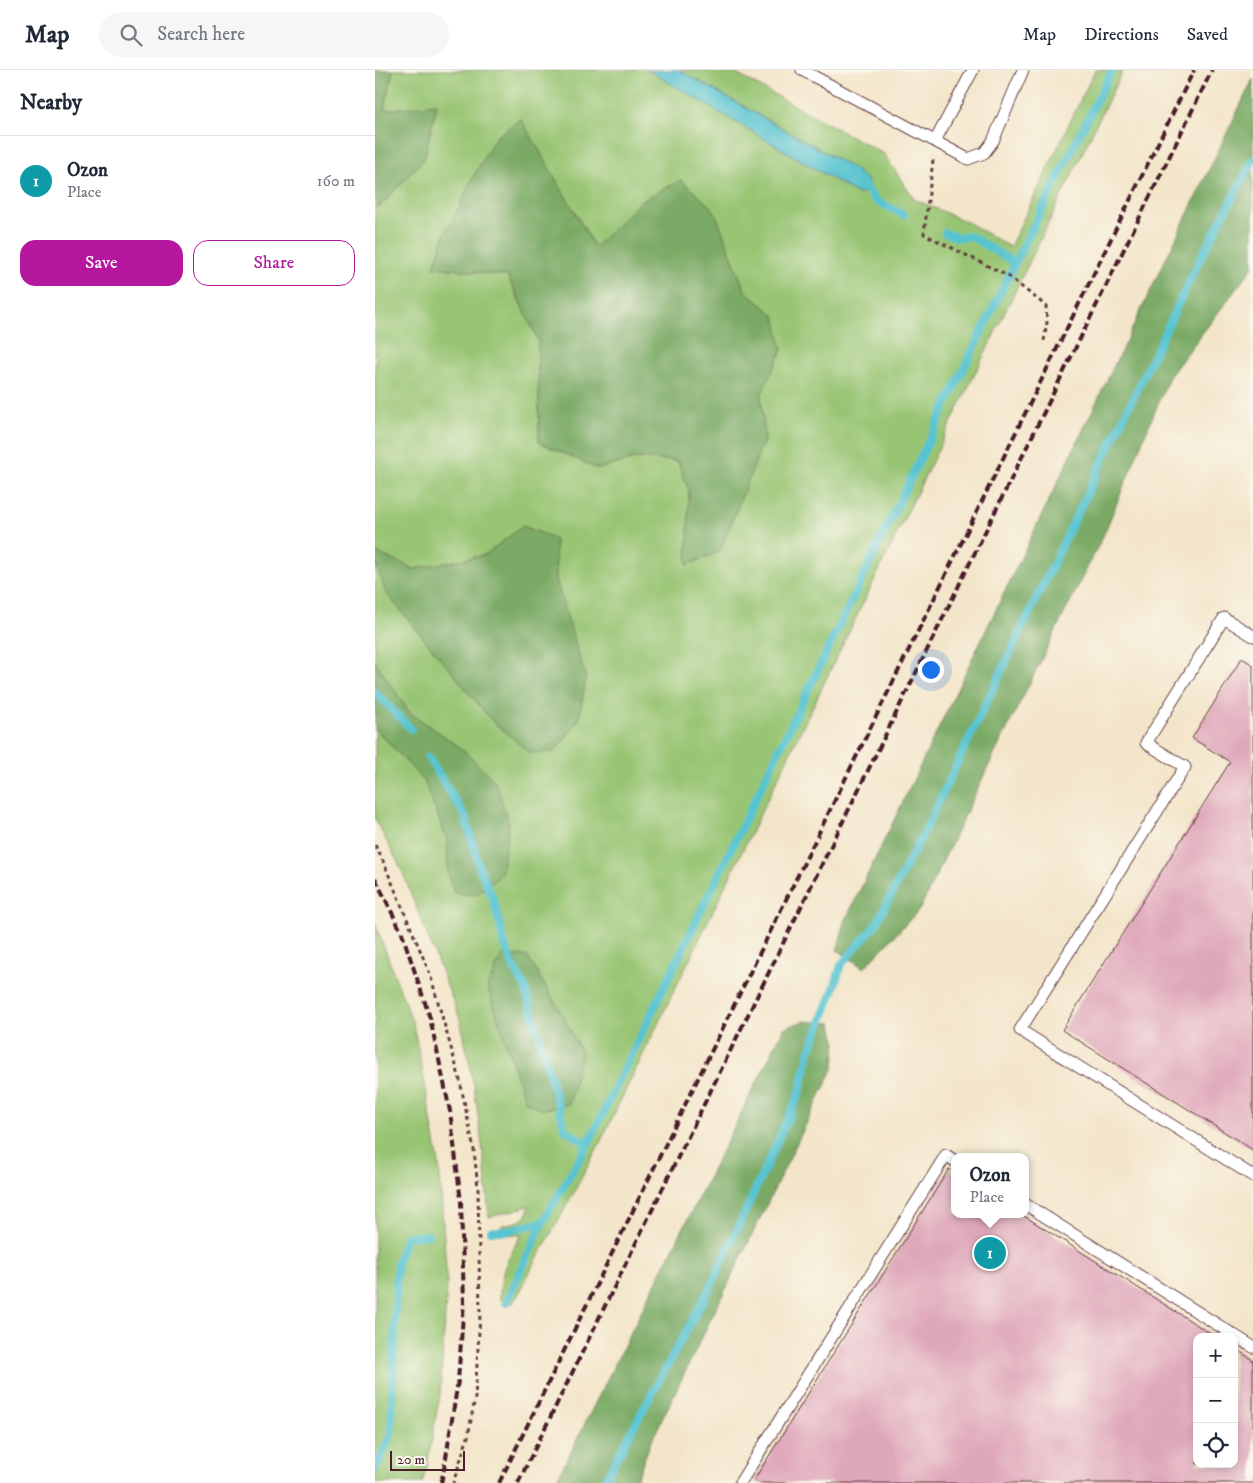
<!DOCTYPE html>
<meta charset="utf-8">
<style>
:root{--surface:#fff;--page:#f6f6f7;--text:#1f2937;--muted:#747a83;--line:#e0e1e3;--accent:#b5179e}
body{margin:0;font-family:"IM FELL DW Pica",serif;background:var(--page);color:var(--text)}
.controls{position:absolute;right:15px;bottom:15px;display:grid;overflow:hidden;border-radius:10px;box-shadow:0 2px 8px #0003}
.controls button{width:45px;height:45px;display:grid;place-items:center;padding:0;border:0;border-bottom:1px solid var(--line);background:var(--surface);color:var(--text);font:25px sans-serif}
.scale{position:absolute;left:15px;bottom:12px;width:75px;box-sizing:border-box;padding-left:5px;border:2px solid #4a1f2b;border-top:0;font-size:14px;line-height:18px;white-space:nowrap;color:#4a1f2b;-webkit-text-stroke:4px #fbf7ec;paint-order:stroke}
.you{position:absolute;left:555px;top:599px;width:18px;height:18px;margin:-12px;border:4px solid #fff;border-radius:50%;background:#1a73e8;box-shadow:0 0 0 8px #1a73e833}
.badge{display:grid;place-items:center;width:32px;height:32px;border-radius:50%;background:var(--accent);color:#fff;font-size:16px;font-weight:700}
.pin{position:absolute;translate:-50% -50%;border:2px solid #fff;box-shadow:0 1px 5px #0006}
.popup{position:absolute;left:576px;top:1083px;width:78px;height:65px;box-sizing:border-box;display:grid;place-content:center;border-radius:10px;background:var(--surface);filter:drop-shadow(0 1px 4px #0005);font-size:16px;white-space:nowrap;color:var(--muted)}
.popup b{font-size:19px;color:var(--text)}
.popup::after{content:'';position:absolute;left:50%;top:100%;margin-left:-10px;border:10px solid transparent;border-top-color:var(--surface)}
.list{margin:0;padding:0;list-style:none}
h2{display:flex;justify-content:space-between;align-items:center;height:65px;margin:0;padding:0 20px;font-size:21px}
h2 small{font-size:16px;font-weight:400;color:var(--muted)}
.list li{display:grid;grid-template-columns:32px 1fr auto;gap:15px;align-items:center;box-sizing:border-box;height:90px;padding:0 20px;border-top:1px solid var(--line)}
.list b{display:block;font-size:19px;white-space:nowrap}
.list p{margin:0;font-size:16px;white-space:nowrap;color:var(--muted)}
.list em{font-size:16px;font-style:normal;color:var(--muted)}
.actions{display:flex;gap:10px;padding:15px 20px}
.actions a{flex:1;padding:11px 0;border:1px solid var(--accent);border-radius:15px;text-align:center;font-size:18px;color:var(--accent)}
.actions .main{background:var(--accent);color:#fff}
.icon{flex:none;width:28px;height:28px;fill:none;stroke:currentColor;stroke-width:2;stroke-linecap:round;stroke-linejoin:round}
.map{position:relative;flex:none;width:878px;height:1413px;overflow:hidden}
header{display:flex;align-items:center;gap:30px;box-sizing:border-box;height:70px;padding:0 25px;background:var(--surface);border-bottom:1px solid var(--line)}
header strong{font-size:24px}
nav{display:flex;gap:28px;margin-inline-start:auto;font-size:18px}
.search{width:350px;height:45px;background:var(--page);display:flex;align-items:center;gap:12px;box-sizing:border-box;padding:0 18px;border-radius:28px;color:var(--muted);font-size:19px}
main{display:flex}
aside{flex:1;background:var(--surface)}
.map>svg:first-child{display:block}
</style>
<header>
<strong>Map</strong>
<div class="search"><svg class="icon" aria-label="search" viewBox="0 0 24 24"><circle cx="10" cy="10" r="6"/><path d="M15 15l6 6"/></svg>Search here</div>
<nav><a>Map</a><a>Directions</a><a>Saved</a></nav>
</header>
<main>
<aside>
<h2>Nearby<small></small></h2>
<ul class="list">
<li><span class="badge" style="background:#0f9aa8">1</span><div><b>Ozon</b><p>Place</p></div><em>160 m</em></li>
</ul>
<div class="actions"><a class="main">Save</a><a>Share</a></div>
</aside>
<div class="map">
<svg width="878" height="1413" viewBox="0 0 878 1413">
<rect width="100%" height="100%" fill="#fbf7ec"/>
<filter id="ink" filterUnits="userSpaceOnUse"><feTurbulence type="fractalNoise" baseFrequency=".02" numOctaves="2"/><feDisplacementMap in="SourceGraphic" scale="10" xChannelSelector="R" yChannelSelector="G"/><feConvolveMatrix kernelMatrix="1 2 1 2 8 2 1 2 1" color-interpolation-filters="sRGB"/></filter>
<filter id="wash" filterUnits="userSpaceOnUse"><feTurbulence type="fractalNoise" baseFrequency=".0096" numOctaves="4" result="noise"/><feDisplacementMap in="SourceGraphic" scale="20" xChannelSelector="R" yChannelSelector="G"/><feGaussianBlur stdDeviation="1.12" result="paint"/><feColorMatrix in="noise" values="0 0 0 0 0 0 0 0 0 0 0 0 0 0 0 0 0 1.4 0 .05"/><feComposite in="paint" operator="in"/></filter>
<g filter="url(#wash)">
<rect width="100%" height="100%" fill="#f3e5c9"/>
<path fill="#98c573" stroke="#71724f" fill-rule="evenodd" d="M18,0h255l210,124 10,-3 -14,-22 -175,-99h50l155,84 30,45 53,23 43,25 85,-177h28l-524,1075c-20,38 -40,75 -61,112 -10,16 -14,31 -26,47l-6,-1 -6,-4c0,-28 7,-40 21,-64l-18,-1 -1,-9c14,-3 25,-2 27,-19l-40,11 -5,-57 -10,-74 -14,-67 -58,-148 -27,-52v-91l49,53 23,59 1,34 13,-126 -52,-36 -34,-51v-100l11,32 183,33 -13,-46 -1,-41 -32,-13 -38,29 -71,14 -39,-17v-345l5,-1 44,-47 13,-54 -53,5zM145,49l75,129 46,-47 73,9 31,81 30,25 7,34 -22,45 5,43 -45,113 -32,14 1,-74 -11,-30 -40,-3 -40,11 -59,-27 -1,-102 -31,-64 -72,-9 35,-84 25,-45z
M0,853l38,101 8,39 18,101 8,119 -7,111 -13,72 -5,17h-47z"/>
<path fill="#7aaa65" stroke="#626448" d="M0,0h18l-9,40 53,-6 -13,55 -44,47 -5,1z
M878,9v188l-84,110 -65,157 -117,235 -67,140 -56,59 -27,-18 9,-31z
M146,49l74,128 46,-46 40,-21 33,30 31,81 30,25 7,34 -21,45 4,43 -45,113 -33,14 2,-74 -11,-30 -40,-3 -40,11 -59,-27 -1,-102 -30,-64 -74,-9 11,-34 13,-23 12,-27 25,-45z
M148,456l32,13 1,41 30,98 -7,42 -24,32 -25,1 -37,-31 -107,-129 -11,-32v-9l39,17 71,-14z
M0,591l34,51 52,36 34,33 14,43 -8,51 -25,20 -22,-2 -6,-19 -1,-34 -23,-59 -49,-53z
M127,885l25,1 33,54 22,43 -13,51 -27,6 -17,-9 -38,-115z
M428,951l29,2 4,20 -2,24 -184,377 -15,39h-80l229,-455z"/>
<path fill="#58c4d1" stroke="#51727e" d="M273,0h31l175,99 14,12v10l-10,3z"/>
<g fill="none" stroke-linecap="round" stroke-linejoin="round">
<path stroke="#58c4d1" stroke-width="8" d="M487,113l13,17 29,15
M570,163l14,5 11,-2 45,27
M0,622l36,37
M53,687l37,59 15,54 13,28 12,48 9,22 11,19 40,143 23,14
M116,1161h14l38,-9 45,-78 427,-881 97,-193
M131,1233l37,-81
M0,1401l16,-37 6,-171 9,-26 22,-2
M228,1413l109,-199 88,-192 9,-39 24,-62 8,-26 35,-41 51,-98 273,-567 53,-99"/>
</g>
<g id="blocks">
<path fill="#dfa7ba" d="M867,588l11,7v485l-191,-120 168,-268 -38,-24z
M574,1099l6,4v41h66l195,123h-19v127h37v-116l19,12v123h-495l-4,-3z"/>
</g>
</g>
<g filter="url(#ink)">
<use href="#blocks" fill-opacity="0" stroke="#633d43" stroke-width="1"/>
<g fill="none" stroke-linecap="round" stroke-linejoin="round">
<g stroke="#633d43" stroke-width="13">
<path id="lane" d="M427,0l166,89 16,-6 9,-12 30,-71
M560,71l38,-71
M878,566l-29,-18 -78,125 39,24 -165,263 233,146
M650,1134l228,143
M365,1413l206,-328 9,6"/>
</g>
<path stroke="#633d43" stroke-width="3" stroke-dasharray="4 4" stroke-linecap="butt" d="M558,90l-9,74 84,42 38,30 1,16 -3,19
M0,775l8,16 47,113 29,102 15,74 4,38 2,127 -5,82 -7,40 -15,46"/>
<use href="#lane" stroke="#fff" stroke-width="11"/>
<path stroke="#4a1f2b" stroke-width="4" stroke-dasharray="8 4" stroke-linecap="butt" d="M0,808l27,55 28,85 20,93 11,91 3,100 -6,79 -13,83 -4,19
M124,1413l695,-1413
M143,1413l694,-1413"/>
</g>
</g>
</svg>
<div class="controls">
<button>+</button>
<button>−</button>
<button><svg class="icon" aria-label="locate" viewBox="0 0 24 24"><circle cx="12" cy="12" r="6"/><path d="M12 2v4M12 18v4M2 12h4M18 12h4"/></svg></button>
</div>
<div class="scale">20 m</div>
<div class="you"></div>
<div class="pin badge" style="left:615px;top:1183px;background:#0f9aa8">1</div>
<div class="popup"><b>Ozon</b>Place</div>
</div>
</main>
